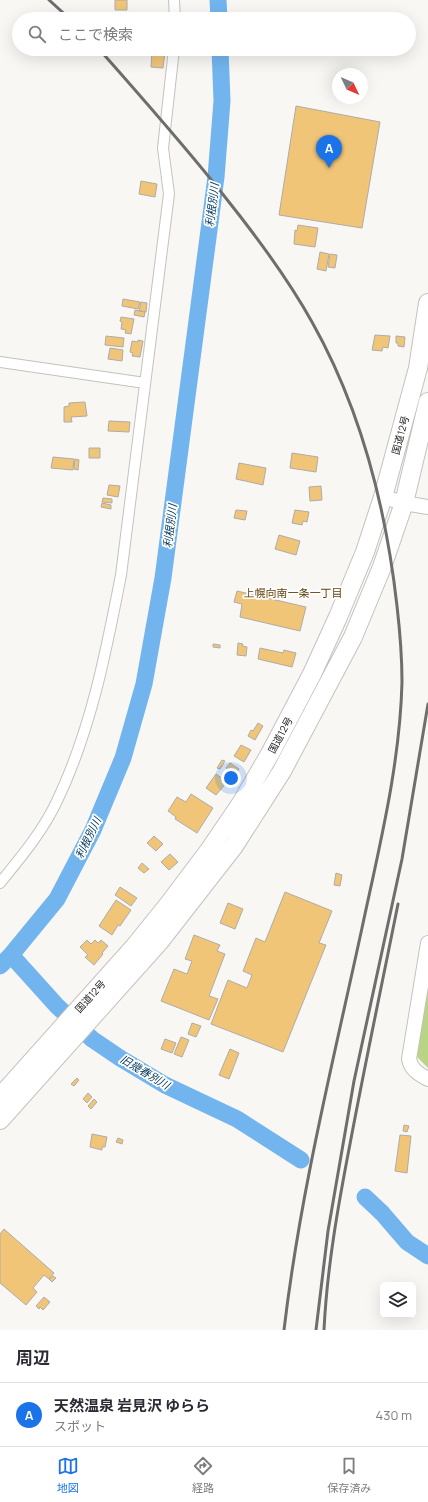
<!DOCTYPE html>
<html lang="ja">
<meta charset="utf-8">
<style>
:root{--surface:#fff;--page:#f7f7f7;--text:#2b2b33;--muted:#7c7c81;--line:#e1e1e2;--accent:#1a73e8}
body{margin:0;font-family:Manrope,"Noto Sans JP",sans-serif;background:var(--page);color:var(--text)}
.controls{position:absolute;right:12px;bottom:12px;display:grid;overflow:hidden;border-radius:6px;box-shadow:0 4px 16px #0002}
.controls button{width:36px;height:36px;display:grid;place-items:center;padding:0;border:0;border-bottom:1px solid var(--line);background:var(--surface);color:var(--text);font:20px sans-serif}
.compass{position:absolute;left:332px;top:68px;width:36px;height:36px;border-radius:50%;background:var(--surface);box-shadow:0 4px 16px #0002;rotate:134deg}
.you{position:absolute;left:231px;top:778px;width:14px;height:14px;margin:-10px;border:3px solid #fff;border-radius:50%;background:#1a73e8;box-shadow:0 0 0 6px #1a73e833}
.badge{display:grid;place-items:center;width:26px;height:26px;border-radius:50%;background:var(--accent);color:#fff;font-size:13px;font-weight:700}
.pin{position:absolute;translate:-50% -33px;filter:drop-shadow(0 1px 2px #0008)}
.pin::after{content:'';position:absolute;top:21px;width:14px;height:12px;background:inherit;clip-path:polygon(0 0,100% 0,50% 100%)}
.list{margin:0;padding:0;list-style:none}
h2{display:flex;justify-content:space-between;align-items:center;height:52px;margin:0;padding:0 16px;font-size:17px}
h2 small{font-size:13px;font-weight:400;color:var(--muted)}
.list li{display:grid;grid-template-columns:26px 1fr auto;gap:12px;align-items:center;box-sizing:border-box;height:64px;padding:0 16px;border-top:1px solid var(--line)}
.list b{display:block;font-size:15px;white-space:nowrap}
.list p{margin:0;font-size:13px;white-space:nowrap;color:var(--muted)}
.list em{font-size:13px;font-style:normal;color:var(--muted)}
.icon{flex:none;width:22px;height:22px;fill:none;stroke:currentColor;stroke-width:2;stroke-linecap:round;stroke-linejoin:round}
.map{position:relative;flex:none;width:428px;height:1330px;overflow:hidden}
.search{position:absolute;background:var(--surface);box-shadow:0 4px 16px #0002;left:12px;right:12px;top:12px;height:44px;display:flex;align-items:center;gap:10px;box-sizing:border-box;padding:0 14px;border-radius:22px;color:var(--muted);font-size:15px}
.sheet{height:116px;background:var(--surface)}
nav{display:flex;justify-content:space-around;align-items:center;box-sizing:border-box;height:56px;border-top:1px solid var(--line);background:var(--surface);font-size:11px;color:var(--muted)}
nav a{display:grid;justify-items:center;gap:2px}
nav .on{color:var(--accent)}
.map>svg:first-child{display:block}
</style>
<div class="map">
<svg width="428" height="1330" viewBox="0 0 428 1330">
<rect width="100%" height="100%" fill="#f9f7f4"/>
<path fill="#bad485" d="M428,981v87l-12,-12z"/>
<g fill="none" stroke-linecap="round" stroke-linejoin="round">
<path stroke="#72b5ee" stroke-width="17" d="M218,0l1,19
M11,955l46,51 35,33 28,19 45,27 72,34 64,41
M0,966l11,-11 46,-56 36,-69 30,-72 21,-74 19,-106 53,-401 6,-76 -2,-52
M365,1197l17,16 25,29 21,14"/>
</g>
<path fill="#f0c578" stroke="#aeaca9" d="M115,0h12v10h-12z
M133,49h13v3l-12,1z
M152,51l13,1 -2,16 -12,-1z
M296,106l84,16 -18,106 -83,-13z
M141,181l16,3 -2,13 -16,-3z
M298,225l20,3 -3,19 -21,-3 1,-14 2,1z
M320,252l9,2 -3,17 -9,-2z
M330,254l7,1 -2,13 -7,-1z
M123,299l17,3 -2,7 -16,-3z
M141,302l6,1 -1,9 -7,-1z
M135,310l10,2 -1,5 -10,-2z
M121,317l13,2 -3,15 -6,-1 1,-3 -5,-1 1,-7 -2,-1z
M375,335l15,1 -2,12 -5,-1 -1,4 -10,-1z
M106,336l18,2 -1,9 -18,-2z
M396,336l9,1 -1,10 -6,-1v-3h-2z
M138,340l5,1 -3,16 -8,-1 1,-3 -3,-1 2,-11 6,1z
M110,348l13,2 -1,11 -14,-2z
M85,402l2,14 -16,1 1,5h-8v-15l5,-1v-3z
M109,421l21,1 -1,10 -21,-1z
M89,448h11v10h-11z
M292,453l26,4 -2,15 -26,-4z
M53,457l21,2 -1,11 -22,-2z
M75,459l4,1 -1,10 -4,-1z
M239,463l27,5 -3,17 -27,-6z
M109,485l11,1 -2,11 -11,-2z
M321,486l1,14 -12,1 -1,-14z
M103,498l9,1v4l-10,-1z
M102,503l9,2v4l-10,-2z
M236,510l11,1 -2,9 -11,-2z
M295,510l14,2 -2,10 -4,-1 -1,4 -10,-2z
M279,535l21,6 -4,14 -21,-6z
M237,591l69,16 -6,24 -60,-14 2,-13 -8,-2z
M238,643l5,1 -1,2 5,1 -1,9 -9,-1z
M213,644l7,1v3l-7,-1z
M260,648l23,5 1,-3 12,3 -4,14 -34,-8z
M258,723l5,3 -8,14 -7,-4 3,-6 2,1z
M241,745l10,5 -7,12 -10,-6z
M222,760l3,1 -5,8 -3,-1z
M230,763l9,6 -3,5 -10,-6z
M216,774l11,8 -11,13 -10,-7z
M191,794l22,14 -16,25 -22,-14 1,-2 -8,-6 9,-14 9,5z
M154,836l9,8 -7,7 -9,-8z
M170,854l8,8 -9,8 -8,-8z
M142,863l7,6 -5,4 -6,-5z
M336,873l6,2 -2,11 -6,-1z
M120,887l17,11 -6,8 -16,-11z
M285,892l47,19 -13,32 7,2 -43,107 -72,-28 17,-44 19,8 5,-13 -9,-4 13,-33 9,4z
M116,900l15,10 -11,16 -2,-1 -6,10 -13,-9z
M228,903l15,6 -8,20 -15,-6z
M194,935l26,10 -3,6 8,3 -16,42 9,3 -9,21 -48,-19 13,-32 13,5 5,-13 -7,-2z
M87,940l4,4 4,-4 3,3 3,-3 7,6 -6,7 1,1 -9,11 -9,-8 3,-2 -8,-8z
M192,1023l9,3 -5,11 -8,-3z
M181,1037l8,3 -7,17 -8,-3z
M165,1039l11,4 -4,10 -11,-4z
M230,1049l9,4 -10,26 -10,-4z
M77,1078l2,2 -5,6 -3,-2z
M88,1093l4,4 -5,6 -4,-4z
M94,1099l3,3 -6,7 -3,-3z
M404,1125l5,1 -2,6 -4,-1z
M92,1134l15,3 -2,10h-3v3l-12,-3z
M400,1135l11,1 -4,37 -12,-2z
M118,1138l5,2 -1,4 -6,-2z
M4,1229l50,44 -5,6 -5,-4 -11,13 4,4 -11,13 -26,-22v-49z
M53,1276l3,2 -4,4 -3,-3z
M44,1297l6,5 -7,8 -3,-3 -1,2 -3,-3z"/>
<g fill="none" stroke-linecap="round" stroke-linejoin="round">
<g stroke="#c4c2be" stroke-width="12">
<path id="street" d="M174,0l1,19
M0,362l145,21
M0,883c21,-26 43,-52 57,-82 34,-71 49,-149 64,-226l48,-381 -6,-46 11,-99"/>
</g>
<g stroke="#c4c2be" stroke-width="16">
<path id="secondary" d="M383,497l21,6 24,4
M428,943l-19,116c2,11 10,15 19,20"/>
</g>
<g stroke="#c4c2be" stroke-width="20">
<path id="highway" d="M0,1097l135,-151 33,-41 40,-53 34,-50 29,-50 41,-78 26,-57 27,-65 18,-55 35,-129 10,-65
M0,1120l160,-179 74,-95 48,-75 71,-134 29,-70 22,-64 24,-101"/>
</g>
<use href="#street" stroke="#fff" stroke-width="10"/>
<use href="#secondary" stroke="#fff" stroke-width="14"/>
<use href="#highway" stroke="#fff" stroke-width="18"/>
<path stroke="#706e6d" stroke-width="3" d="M49,0l21,19
M99,49c43,49 86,97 126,148 32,40 62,80 87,125 49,87 74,186 85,284 3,26 5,51 5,76 -2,83 -23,166 -40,246 -29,134 -62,266 -78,402
M316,1330l12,-99 26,-150 48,-222 26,-155
M324,1330c3,-62 14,-124 26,-186 15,-80 32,-160 48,-240"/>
</g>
<g text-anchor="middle" stroke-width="3.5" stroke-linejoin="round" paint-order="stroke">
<g font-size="10" fill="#232221" stroke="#fff">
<text transform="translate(400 435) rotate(-75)" y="4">国道12号</text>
<text transform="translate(280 735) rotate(-62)" y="4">国道12号</text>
<text transform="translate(90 996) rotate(-48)" y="4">国道12号</text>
</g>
<g font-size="11" font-style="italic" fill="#03385d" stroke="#fff">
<text transform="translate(212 205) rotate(-83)" y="4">利根別川</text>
<text transform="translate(170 526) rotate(-83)" y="4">利根別川</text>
<text transform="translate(88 838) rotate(-64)" y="4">利根別川</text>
<text transform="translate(145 1072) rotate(31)" y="4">旧幾春別川</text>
</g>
<g font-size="11" fill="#64410d" stroke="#fff">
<text x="293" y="597">上幌向南一条一丁目</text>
</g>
</g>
</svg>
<div class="controls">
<button><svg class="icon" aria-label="layers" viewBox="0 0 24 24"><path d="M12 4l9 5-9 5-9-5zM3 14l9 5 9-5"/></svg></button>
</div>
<svg class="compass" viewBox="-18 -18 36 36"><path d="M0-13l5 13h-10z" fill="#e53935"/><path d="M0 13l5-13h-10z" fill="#7c7c81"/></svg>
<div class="you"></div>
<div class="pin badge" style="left:329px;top:168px">A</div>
<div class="search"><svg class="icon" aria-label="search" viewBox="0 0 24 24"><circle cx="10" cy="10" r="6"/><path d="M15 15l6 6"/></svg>ここで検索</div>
</div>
<section class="sheet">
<h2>周辺<small></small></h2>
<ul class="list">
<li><span class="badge">A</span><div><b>天然温泉 岩見沢 ゆらら</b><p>スポット</p></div><em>430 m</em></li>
</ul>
</section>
<nav>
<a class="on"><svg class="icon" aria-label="map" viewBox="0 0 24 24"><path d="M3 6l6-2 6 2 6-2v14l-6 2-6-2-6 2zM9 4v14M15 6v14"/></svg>地図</a>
<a><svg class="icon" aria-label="directions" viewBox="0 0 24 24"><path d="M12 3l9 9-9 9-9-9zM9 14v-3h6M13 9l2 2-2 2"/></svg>経路</a>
<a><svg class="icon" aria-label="saved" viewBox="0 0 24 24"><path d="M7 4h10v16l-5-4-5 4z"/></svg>保存済み</a>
</nav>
